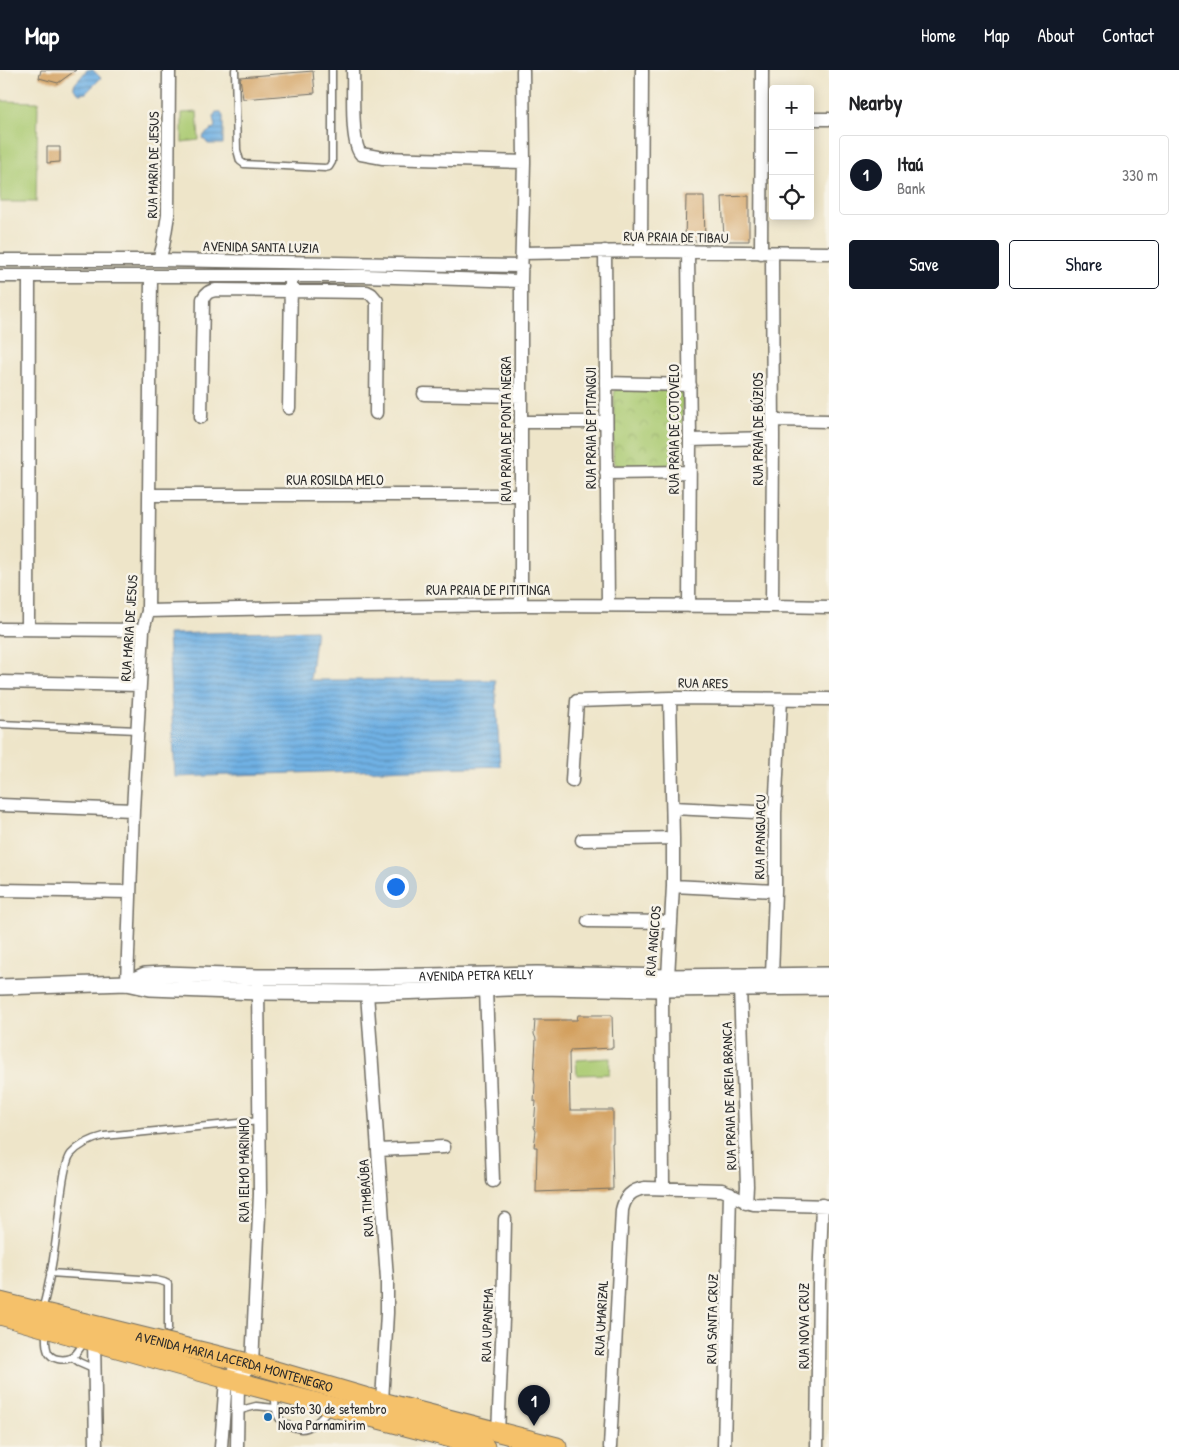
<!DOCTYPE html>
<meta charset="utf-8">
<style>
:root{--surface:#fff;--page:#f2f2f2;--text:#202124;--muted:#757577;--line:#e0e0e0;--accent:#111827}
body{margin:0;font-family:"Patrick Hand",sans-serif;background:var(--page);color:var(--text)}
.controls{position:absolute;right:15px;top:15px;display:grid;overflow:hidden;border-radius:5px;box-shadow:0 2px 12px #0003}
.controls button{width:45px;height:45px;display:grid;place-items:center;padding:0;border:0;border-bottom:1px solid var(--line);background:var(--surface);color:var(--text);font:25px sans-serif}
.you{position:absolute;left:395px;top:816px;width:18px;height:18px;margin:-12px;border:4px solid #fff;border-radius:50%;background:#1a73e8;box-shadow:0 0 0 8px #1a73e833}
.badge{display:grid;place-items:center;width:32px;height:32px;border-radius:50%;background:var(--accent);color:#fff;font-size:16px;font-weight:700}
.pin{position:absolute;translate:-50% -41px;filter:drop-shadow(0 1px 2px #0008)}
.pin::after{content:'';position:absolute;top:26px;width:18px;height:15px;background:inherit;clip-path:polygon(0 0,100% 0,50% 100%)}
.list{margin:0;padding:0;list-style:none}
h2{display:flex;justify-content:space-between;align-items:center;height:65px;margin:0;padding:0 20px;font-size:21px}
h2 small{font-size:16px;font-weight:400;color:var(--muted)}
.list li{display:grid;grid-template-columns:32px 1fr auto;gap:15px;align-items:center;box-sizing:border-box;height:80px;margin:0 10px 10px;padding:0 10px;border:1px solid var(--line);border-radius:5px}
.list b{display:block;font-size:19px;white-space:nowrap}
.list p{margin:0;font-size:16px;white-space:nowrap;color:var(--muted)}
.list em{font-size:16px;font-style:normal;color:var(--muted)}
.actions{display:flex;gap:10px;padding:15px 20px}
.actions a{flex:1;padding:11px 0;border:1px solid var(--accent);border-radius:5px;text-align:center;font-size:18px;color:var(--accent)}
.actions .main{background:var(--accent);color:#fff}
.icon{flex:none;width:28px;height:28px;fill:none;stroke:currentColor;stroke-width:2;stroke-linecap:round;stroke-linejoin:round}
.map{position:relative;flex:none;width:829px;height:1377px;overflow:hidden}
header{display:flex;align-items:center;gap:30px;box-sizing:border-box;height:70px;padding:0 25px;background:var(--accent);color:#fff}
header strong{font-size:24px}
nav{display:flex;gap:28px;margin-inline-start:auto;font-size:18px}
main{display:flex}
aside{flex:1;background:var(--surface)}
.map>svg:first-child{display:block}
</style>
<header>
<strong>Map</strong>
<nav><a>Home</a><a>Map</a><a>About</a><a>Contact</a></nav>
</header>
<main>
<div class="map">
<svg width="829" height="1377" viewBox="0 0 829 1377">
<defs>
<pattern id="park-crowns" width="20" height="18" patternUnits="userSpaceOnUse" patternTransform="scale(1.25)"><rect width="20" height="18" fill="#accb73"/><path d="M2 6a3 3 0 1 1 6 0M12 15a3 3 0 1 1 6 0" fill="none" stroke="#94ae64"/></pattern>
<pattern id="water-rules" width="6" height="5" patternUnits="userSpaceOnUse" patternTransform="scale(1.25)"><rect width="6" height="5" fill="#70b1e4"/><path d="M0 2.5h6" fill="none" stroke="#5c90b9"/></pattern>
</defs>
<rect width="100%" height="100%" fill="#f7f3e8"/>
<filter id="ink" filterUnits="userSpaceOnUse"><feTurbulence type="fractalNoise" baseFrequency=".02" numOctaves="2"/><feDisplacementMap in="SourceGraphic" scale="10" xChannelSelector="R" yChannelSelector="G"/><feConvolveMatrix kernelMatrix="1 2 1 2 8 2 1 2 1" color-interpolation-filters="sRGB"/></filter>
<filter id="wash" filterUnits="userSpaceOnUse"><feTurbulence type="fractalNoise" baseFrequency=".0096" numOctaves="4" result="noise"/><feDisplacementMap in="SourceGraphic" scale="20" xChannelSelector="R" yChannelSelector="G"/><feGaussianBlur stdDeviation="1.12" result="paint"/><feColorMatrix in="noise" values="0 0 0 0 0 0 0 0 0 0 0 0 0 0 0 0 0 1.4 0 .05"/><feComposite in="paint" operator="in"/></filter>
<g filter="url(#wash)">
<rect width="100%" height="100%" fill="#eee5c9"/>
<path fill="#accb73" stroke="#6c7b4f" d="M0,31l38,1 -2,100h-36z
M197,42l2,28 -17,2v-29z
M610,988l-1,16 -32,1 -1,-15z"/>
<path fill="url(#park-crowns)" stroke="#6c7b4f" d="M618,319l63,2 2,4 -1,66 -4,6h-59l-4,-2 -2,-5 1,-65 1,-5z"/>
<path fill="url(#water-rules)" stroke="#4e6e88" d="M87,0h6l8,8 -15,15 -7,1 -5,-5v-4z
M216,42h4l3,4v28h-15l-5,-6 1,-3 11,-8 -2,-10z
M316,560l-6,50h185l5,86 -325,11 -7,-143z"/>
<g id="blocks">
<path fill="#d3a05e" d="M41,0h35l-18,13 -19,-5z
M313,1l2,22 -72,6 -3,-22z
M47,77h13v15l-13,1z
M686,126h18l1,45h-20z
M749,126v45h-25l-2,-44z
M578,945h34l1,33 -43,2v3h-1l1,57h43v33h-1l1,46 -77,3 1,-45h-3l2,-16 -2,-4 2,-26h-2l1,-16 -1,-7 2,-39 -2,-5 1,-14h42z"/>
</g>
</g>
<g filter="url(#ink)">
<use href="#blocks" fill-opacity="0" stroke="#6f6c62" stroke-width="1"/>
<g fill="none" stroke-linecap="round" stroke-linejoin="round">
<g stroke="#6f6c62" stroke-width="9">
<path id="service" d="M235,0l2,80 3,11 4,3 81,4 4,-1 3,-5v-92
M0,654l137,6
M50,1203l106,7 8,2 4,2v45
M42,1240c7,-24 11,-48 14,-72 3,-17 6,-73 15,-84 9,-10 21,-15 33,-18l156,-15
M46,1261c0,7 -1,14 2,21 2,4 5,6 10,7 15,3 20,-7 27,-19
M72,1287l7,5 16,7
M275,1323c0,13 -1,28 15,33 3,1 7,3 11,3 12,0 21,-12 29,-20
M237,1341l19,-5 19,2"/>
</g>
<g stroke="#6f6c62" stroke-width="15">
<path id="minor" d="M353,0c1,17 -3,73 8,84l22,4 141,4
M810,49h19
M605,181l3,354
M641,181l1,-181
M688,182l2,188 -1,166
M522,183l119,-2 188,2
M761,183l1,-183
M772,183l1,185 -1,168
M0,190h159l363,6
M159,190l4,-14 5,-31 1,-145
M0,206h363l158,5
M606,313l84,2
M424,324l97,2
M289,338l2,-125
M201,347l2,-118c3,-6 6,-8 13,-9l151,2 4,2 6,7 -1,112
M773,350l56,1
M521,352h85
M690,370l83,-2
M606,403l83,-1
M150,425h371
M521,535v-324l3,-119 -1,-92
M148,541l142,-3 231,-3 251,1 57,1
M0,559l143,1
M28,559l1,-353
M0,612l140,3
M572,711l5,-80 93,-3 159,1
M0,735l133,5
M673,738l102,5
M582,770l91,-2
M673,816l102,5
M0,820l130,2
M588,851l83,1
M772,906l3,-85v-78l6,-114
M127,913l6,-173 10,-180 5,-19 3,-335
M740,918l7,198 -1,17
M486,919l7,192
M367,923l20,286v34l-5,89
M378,1080l66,-3
M663,1118l-1,-199 6,-12 5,-91v-48l-3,-140
M94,1271l2,106
M498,1363l5,-114 2,-100
M221,1377l5,-68 6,-6
M237,1377l1,-65 5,-9 9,-9 8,-170 -2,-210
M610,1377l12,-237c3,-13 9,-20 23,-22l77,2c12,4 20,12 32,14l75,2
M724,1377l6,-254
M817,1377l2,-163 3,-79"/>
</g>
<g stroke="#6f6c62" stroke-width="18">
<g id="tertiary">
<path id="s1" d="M127,913l18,-8 19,-1 94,3h112l167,-3 131,3 161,-2"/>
<path d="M0,917l127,-4 23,5 109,4 108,1 170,-6 125,2 167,-2"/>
</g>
</g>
<g stroke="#6f6c62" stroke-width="21">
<g id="primary">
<path id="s2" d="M0,1232l252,62 130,38 175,45"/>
<path d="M0,1245l238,67 247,65"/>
</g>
</g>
<use href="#service" stroke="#fff" stroke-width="6"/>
<use href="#minor" stroke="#fff" stroke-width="12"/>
<use href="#tertiary" stroke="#fff" stroke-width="15"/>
<use href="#primary" stroke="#f5c16b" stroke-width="19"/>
</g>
</g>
<circle fill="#1f6fb2" stroke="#f7f3e8" stroke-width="2" cx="268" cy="1347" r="5"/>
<g text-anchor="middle" stroke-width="5" stroke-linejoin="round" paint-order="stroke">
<g font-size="14" fill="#2b2b2b" stroke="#f7f3e8">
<text transform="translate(153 95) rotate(-89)" y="5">RUA MARIA DE JESUS</text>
<text transform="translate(676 167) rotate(1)" y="5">RUA PRAIA DE TIBAU</text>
<text transform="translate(261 177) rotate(1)" y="5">AVENIDA SANTA LUZIA</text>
<text transform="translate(591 358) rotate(-90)" y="5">RUA PRAIA DE PITANGUI</text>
<text transform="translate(506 359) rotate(-90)" y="5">RUA PRAIA DE PONTA NEGRA</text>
<text transform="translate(674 359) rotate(-90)" y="5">RUA PRAIA DE COTOVELO</text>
<text transform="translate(758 359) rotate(-90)" y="5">RUA PRAIA DE BÚZIOS</text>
<text x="335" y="415">RUA ROSILDA MELO</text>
<text x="488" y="525">RUA PRAIA DE PITITINGA</text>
<text transform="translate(129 558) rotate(-86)" y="5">RUA MARIA DE JESUS</text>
<text transform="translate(703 613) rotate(1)" y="5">RUA ARES</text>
<text transform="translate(760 767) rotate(-89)" y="5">RUA IPANGUACU</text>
<text transform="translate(653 871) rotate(-85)" y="5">RUA ANGICOS</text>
<text dy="5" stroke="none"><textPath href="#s1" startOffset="351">AVENIDA PETRA KELLY</textPath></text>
<text transform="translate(729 1026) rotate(-92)" y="5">RUA PRAIA DE AREIA BRANCA</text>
<text transform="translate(244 1100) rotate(-90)" y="5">RUA IELMO MARINHO</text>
<text transform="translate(366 1128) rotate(-94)" y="5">RUA TIMBAÚBA</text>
<text transform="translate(601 1248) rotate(-87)" y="5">RUA UMARIZAL</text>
<text transform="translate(712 1249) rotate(-89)" y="5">RUA SANTA CRUZ</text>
<text transform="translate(487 1255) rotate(-88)" y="5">RUA UPANEMA</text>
<text transform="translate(804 1256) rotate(-90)" y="5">RUA NOVA CRUZ</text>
<text dy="5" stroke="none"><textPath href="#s2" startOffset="242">AVENIDA MARIA LACERDA MONTENEGRO</textPath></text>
</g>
<g font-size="14" fill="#2b2b2b" stroke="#f7f3e8" text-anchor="start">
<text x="278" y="1344">posto 30 de setembro<tspan x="278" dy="16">Nova Parnamirim</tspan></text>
</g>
</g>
</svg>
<div class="controls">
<button>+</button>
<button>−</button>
<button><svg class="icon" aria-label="locate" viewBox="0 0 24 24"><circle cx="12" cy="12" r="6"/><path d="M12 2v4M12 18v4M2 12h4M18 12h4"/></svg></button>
</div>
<div class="you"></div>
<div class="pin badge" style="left:534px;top:1356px">1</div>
</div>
<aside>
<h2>Nearby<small></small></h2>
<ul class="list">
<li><span class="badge">1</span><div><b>Itaú</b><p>Bank</p></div><em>330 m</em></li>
</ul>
<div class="actions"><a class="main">Save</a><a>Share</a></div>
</aside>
</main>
